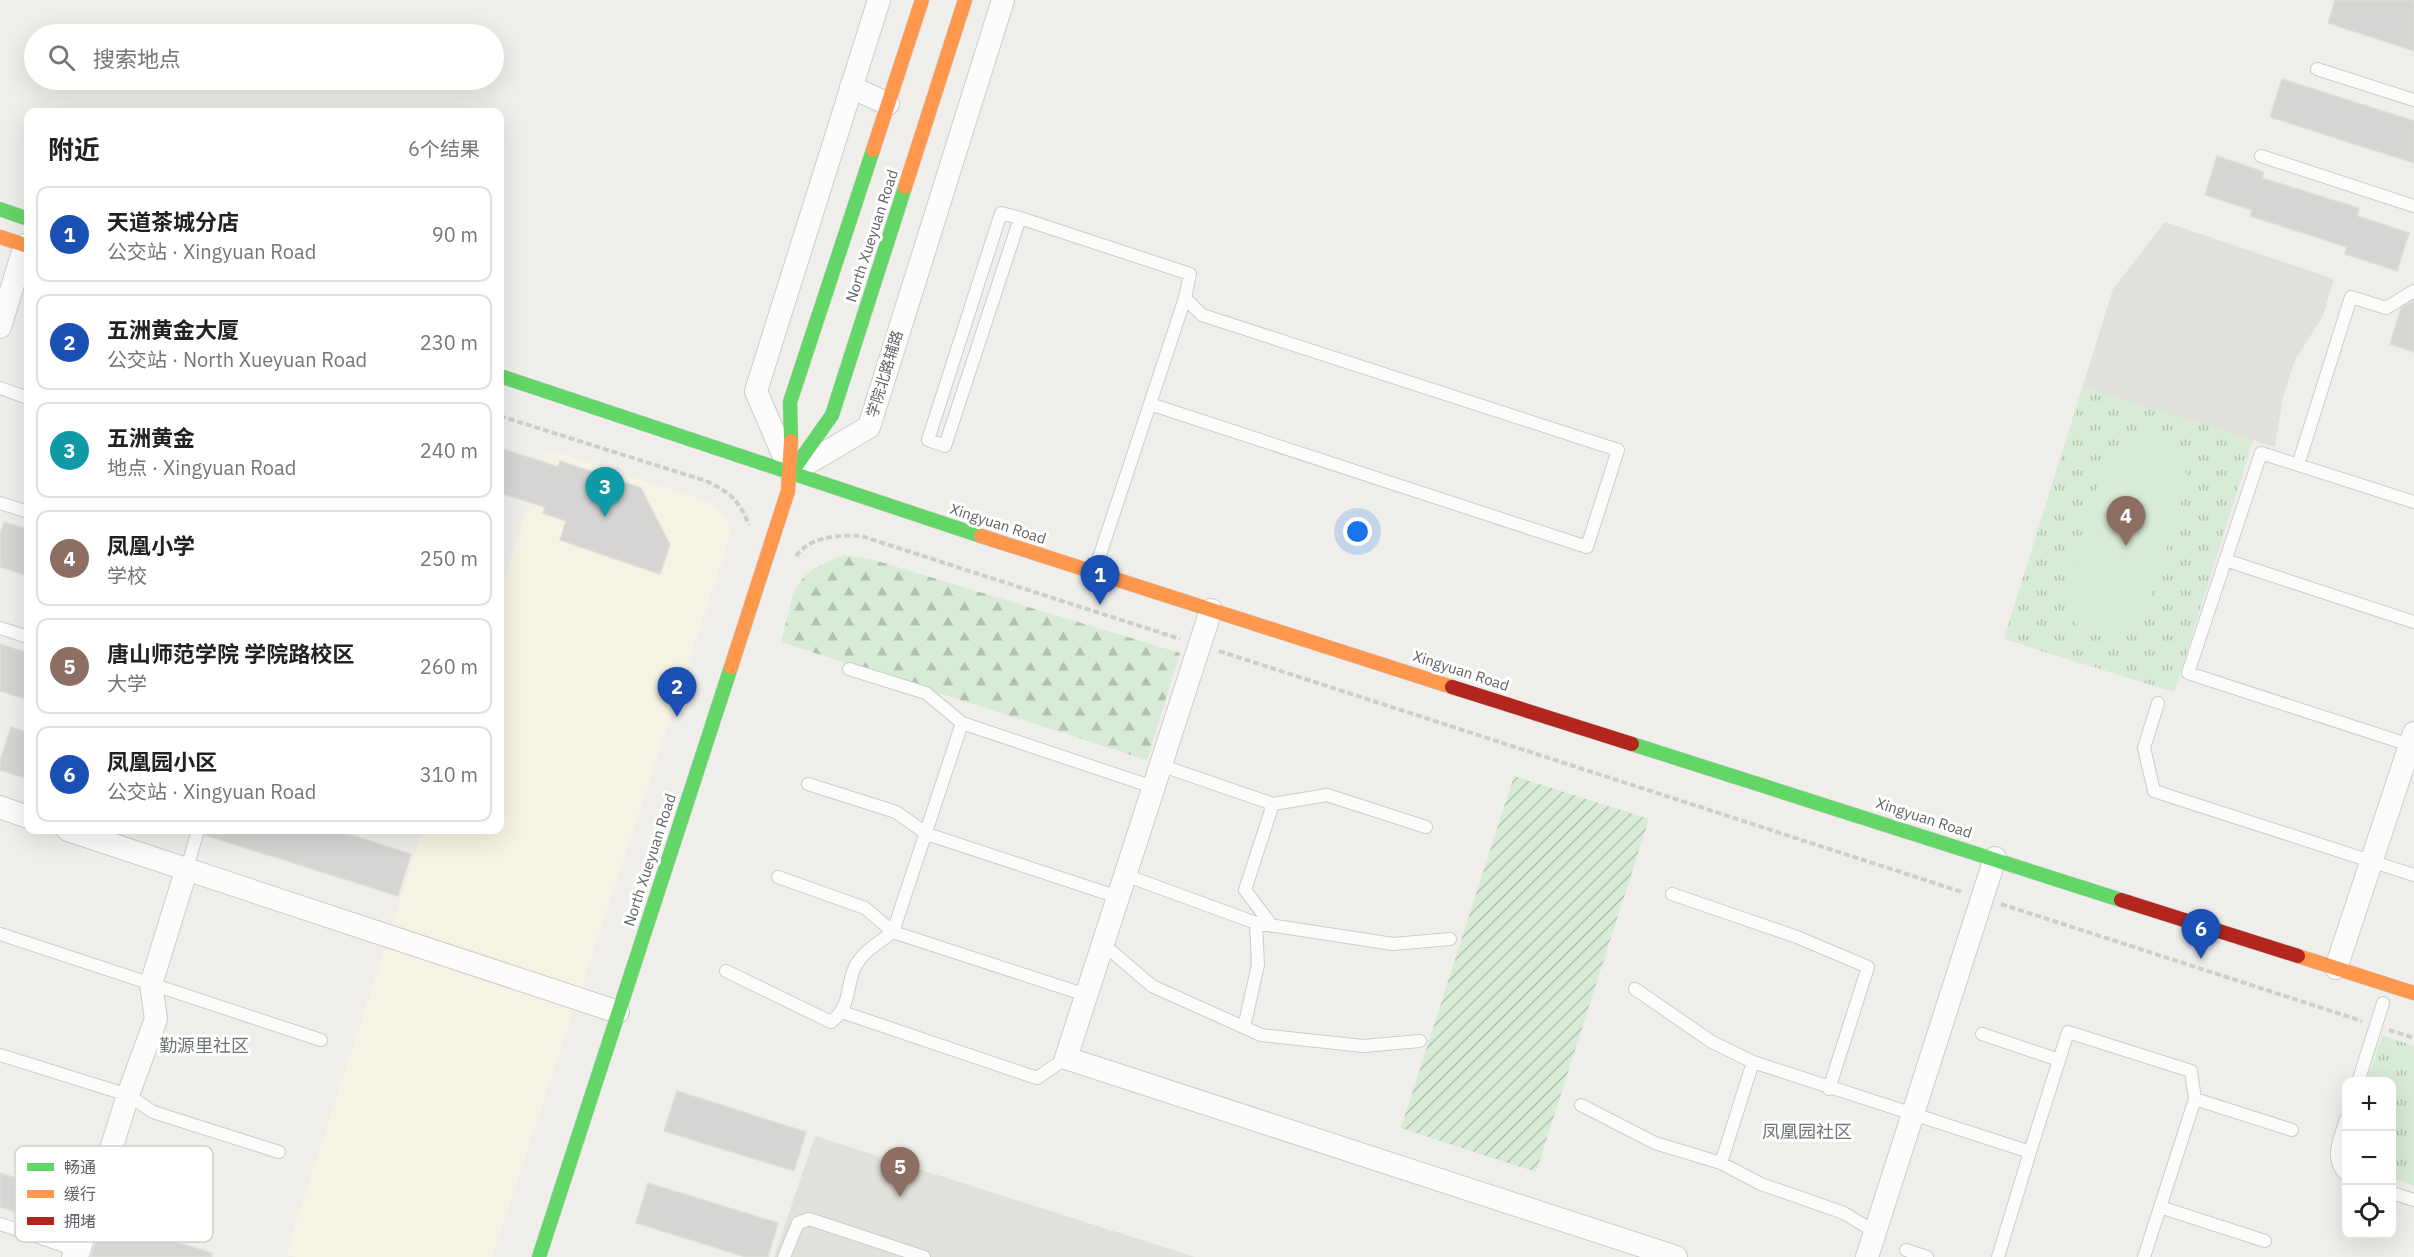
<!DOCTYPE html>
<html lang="zh">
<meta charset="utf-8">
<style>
:root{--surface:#fff;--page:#f2f2f2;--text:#222;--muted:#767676;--line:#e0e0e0;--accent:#b45309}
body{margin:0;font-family:"IBM Plex Sans","Noto Sans SC",sans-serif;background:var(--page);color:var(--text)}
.controls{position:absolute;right:18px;bottom:18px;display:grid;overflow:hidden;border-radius:12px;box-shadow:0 6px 24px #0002}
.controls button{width:54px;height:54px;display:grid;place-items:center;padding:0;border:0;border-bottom:2px solid var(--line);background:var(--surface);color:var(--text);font:30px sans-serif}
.you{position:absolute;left:1358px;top:532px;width:21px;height:21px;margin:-15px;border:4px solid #fff;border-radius:50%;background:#1a73e8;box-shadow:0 0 0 9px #1a73e833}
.badge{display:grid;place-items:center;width:39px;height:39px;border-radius:50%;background:var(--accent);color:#fff;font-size:20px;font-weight:700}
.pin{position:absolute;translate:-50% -50px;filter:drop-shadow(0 2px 3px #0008)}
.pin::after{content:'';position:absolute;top:32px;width:21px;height:18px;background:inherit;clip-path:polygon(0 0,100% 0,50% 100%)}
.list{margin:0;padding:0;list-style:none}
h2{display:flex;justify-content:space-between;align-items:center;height:78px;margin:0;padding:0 24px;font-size:26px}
h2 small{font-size:20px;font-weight:400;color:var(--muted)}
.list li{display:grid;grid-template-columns:39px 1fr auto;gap:18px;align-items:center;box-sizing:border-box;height:96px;margin:0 12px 12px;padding:0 12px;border:2px solid var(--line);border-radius:12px}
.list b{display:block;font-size:22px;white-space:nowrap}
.list p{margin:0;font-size:20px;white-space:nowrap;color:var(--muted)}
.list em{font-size:20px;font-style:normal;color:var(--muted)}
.icon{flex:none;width:33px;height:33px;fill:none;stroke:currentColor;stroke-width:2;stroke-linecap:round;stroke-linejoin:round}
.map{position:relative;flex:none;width:2414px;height:1257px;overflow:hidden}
.search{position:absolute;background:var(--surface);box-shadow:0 6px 24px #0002;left:24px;top:24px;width:480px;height:66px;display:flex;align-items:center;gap:15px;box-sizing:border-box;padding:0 21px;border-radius:33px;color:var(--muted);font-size:22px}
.panel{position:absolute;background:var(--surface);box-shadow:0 6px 24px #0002;left:24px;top:108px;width:480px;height:726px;border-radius:12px}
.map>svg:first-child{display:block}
</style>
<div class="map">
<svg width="2414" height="1257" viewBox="0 0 2414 1257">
<defs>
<pattern id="grass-tufts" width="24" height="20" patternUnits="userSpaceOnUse" patternTransform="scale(1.5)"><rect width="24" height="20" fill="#d8ebd6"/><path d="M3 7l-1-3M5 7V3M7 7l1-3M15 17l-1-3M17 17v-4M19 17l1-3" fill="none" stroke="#b2c2b1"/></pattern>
<pattern id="forest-firs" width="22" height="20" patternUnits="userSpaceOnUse" patternTransform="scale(1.5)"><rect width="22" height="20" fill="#d8ebd6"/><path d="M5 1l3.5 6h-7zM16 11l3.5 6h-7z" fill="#b2c2b1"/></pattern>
<pattern id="garden-furrows" width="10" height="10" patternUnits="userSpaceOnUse" patternTransform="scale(1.5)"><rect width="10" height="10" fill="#d8ebd6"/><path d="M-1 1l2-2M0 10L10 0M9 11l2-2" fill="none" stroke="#b2c2b1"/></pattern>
</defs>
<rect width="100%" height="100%" fill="#efeeea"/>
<path fill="#f7f3e4" d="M546,449l167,54 14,14 4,15 -6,20 -233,705h-196l-10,-3 137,-424h77v-236z"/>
<path fill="#e2e0da" d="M2165,222l169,57 -11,37 -28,44 -12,37 -8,50 -22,-7 -79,252 -170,-53 109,-350z
M815,1136l380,121h-421z"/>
<path fill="url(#grass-tufts)" d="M2083,387l170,53 -79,252 -170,-53z
M2382,1035l32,11v140l-22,-8v-96l-25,-1z"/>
<path fill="url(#forest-firs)" d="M844,555l30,5 306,93 -33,107 -366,-118c15,-51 7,-67 63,-87z"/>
<path fill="url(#garden-furrows)" d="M1514,776l135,43 -113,353 -135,-44z"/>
<path fill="#d8ebd6" d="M2143,434c15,3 30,6 38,22 3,7 6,18 5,26 -4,20 -37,127 -47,138 -29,32 -78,12 -75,-31l43,-133 22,-18z"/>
<path fill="#d6d5d3" stroke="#deddd9" stroke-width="1.5" d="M2335,0h79v51l-86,-28z
M2282,79l132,42v42l-144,-46z
M2217,156l47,16 -2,6 97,30 -2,8 52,17 -12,38 -52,-17 2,-7 -97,-31 2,-6 -47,-15z
M2414,301v51l-24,-8 11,-36z
M500,448l58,19 2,-6 81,27 29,57 -10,29 -100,-34 6,-19 -23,-8 2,-6 -45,-14z
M4,522l24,7v47l-28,-9v-33z
M0,644l28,9v47l-28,-9z
M11,727l17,6v46l-28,-9v-9z
M206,830h129l76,24 -13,42 -193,-61z
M677,1091l129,41 -12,39 -130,-40z
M0,1173l81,26 -10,31 -71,-23z
M648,1183l130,40 -10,34h-22l-110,-34z
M103,1219l109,34v4h-121z"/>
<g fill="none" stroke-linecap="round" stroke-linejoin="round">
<g stroke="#cbcccc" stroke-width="14">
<path id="lane" d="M2317,69l97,31
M2261,156l153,50
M1020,218l-75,228 -17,-6 73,-227 19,5 170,56 -5,24 17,17 416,135 -31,97 -437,-143
M0,388l28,10
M2298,465l53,-168 35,11 28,-17
M0,503l28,9
M2225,560l189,62
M1094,573l91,-275
M0,628l28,9
M849,669l77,24 36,30 191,64
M2158,703l-14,45 10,43 260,84
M2413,746l-225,-73 73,-220 153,49
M1160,765l113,39 54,-9 99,32
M808,784l88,28 31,22 191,63
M187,868l11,-38
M1125,875l131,48 137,21 57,-5
M778,877l87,31 28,24 193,63
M1672,894l125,43 71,30 -39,122
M1272,926l-27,-36 28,-86
M0,934l321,106
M1103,944l49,42 109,49 102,11 57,-5
M726,971l105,51c21,-17 14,-33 24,-55 8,-16 25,-25 38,-35l69,-209
M1635,989l77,53 41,20 277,90 38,-120 123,39 4,28 -51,158
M842,1012l195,66 29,-20
M1244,1027l14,-62 -2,-42
M1982,1034l77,26
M0,1055l128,40 25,17 126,40
M2358,1082l25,-79
M2195,1099l97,31
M1581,1105l74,38 66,20 40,21 83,29 31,19
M2346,1119c-6,20 -17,40 0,56
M1721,1163l32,-101
M2392,1193l22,7
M2160,1207l105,34
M0,1224l79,27
M1906,1250l21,7
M784,1257l14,-34 11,-4 115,38
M1998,1257l32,-105"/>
</g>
<g stroke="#cbcccc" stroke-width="24">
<path id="street" d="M879,0l-123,391 35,82 78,-46 134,-427
M851,87l37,17
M0,327l25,-82
M1211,610l-145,448 610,199
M0,807l28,10
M68,830l550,182
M2336,968l78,-235
M73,1257l6,-6 49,-156 28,-76 -5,-35 36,-116
M1867,1257l128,-399"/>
</g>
<g stroke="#cacacb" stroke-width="15">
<path id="fast" d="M0,209l28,10
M500,376l481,160
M791,441l-1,-39 83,-252
M791,473l41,-58 73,-228
M1632,744l489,156
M539,1257l192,-590"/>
</g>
<g stroke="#cacacb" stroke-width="15">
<path id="slow" d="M873,150l49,-150
M905,187l60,-187
M0,237l28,9
M981,536l471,151
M731,667l57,-176 3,-50
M2298,956l116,37"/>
</g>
<g stroke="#cacacb" stroke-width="15">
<path id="jam" d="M1452,687l180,57
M2121,900l177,56"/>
</g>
<path stroke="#cacfcc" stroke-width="4" stroke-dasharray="6 3" stroke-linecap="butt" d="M500,416l206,65c24,11 33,19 43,44
M796,556c15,-20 42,-21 65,-20l319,103
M1219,651l743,241
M2001,904l361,117
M2389,1030l25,8"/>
<use href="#lane" stroke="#fdfcfc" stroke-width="12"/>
<use href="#street" stroke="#fdfcfc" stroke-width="22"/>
<use href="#fast" stroke="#63d668" stroke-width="14"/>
<use href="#slow" stroke="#ff974d" stroke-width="14"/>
<use href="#jam" stroke="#b3261e" stroke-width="14"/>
</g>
<g text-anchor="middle" stroke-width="6" stroke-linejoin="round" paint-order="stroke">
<g font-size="15" fill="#5f6368" stroke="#fff">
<text transform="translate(872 236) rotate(-72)" y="5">North Xueyuan Road</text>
<text transform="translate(885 374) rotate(-73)" y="5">学院北路辅路</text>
<text transform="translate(998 524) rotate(18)" y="5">Xingyuan Road</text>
<text transform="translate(1461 671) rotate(18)" y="5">Xingyuan Road</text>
<text transform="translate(1924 818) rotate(18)" y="5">Xingyuan Road</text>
<text transform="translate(650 860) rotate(-72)" y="5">North Xueyuan Road</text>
</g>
<g font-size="18" fill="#70757a" stroke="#fff">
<text x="204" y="1052">勤源里社区</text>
<text x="1807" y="1138">凤凰园社区</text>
</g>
</g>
<rect x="15" y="1146" width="198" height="96" rx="9" fill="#fff" stroke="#cfd0d2" stroke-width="1.5"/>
<rect x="27" y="1163" width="27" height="8" fill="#63d668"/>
<rect x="27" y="1190" width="27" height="8" fill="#ff974d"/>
<rect x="27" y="1217" width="27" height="8" fill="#b3261e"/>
<g font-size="16" fill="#5f6368">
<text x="64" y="1173">畅通</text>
<text x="64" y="1200">缓行</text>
<text x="64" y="1227">拥堵</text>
</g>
</svg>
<div class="controls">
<button>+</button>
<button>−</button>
<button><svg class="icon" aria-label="locate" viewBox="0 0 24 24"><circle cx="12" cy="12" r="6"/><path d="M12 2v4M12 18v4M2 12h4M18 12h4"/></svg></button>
</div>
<div class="you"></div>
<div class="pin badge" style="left:1100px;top:605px;background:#1a4fb4">1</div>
<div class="pin badge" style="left:677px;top:717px;background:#1a4fb4">2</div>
<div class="pin badge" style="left:605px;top:517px;background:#0f9aa8">3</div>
<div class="pin badge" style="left:2126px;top:546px;background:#8d6e63">4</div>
<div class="pin badge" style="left:900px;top:1197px;background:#8d6e63">5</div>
<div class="pin badge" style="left:2201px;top:959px;background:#1a4fb4">6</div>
<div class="search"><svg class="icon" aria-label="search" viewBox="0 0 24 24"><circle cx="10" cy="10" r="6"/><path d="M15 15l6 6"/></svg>搜索地点</div>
<section class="panel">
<h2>附近<small>6个结果</small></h2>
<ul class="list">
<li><span class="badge" style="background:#1a4fb4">1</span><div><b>天道茶城分店</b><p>公交站 · Xingyuan Road</p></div><em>90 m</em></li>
<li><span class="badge" style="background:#1a4fb4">2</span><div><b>五洲黄金大厦</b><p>公交站 · North Xueyuan Road</p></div><em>230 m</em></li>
<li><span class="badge" style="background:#0f9aa8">3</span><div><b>五洲黄金</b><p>地点 · Xingyuan Road</p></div><em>240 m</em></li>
<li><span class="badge" style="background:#8d6e63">4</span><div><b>凤凰小学</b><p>学校</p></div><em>250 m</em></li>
<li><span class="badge" style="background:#8d6e63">5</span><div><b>唐山师范学院 学院路校区</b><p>大学</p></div><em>260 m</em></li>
<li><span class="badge" style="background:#1a4fb4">6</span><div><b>凤凰园小区</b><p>公交站 · Xingyuan Road</p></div><em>310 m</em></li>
</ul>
</section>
</div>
